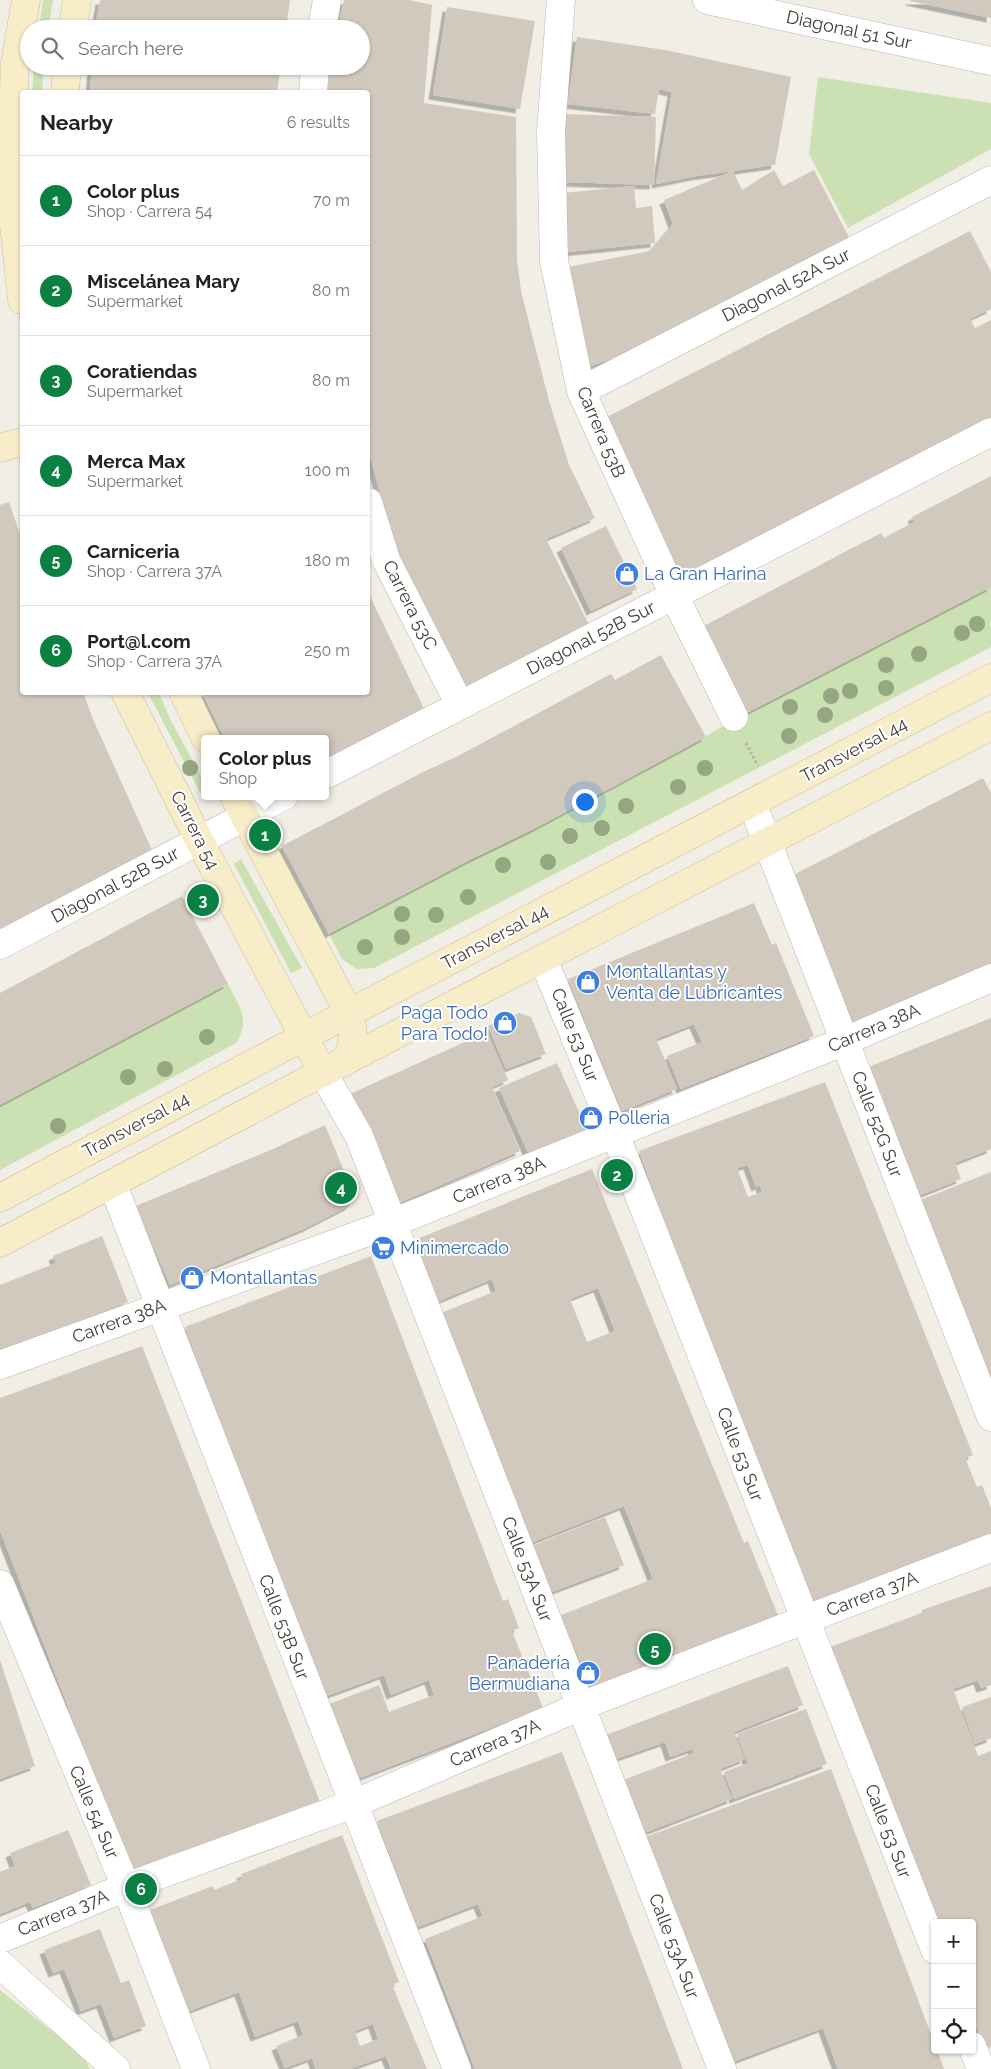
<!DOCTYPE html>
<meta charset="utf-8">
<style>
:root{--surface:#fff;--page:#f2f2f2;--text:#222;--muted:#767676;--line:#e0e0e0;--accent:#0b8043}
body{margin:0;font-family:Raleway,sans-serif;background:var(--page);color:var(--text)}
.controls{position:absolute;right:15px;bottom:15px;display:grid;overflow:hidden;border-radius:5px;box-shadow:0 1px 4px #0004}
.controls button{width:45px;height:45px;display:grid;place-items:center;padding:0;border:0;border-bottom:1px solid var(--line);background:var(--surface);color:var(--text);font:25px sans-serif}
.you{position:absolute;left:584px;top:801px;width:18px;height:18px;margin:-12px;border:4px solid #fff;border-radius:50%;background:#1a73e8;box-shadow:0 0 0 8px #1a73e833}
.badge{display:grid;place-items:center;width:32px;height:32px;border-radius:50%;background:var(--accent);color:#fff;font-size:16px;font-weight:700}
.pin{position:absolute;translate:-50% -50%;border:2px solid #fff;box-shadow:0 1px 5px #0006}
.popup{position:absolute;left:201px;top:735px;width:128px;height:65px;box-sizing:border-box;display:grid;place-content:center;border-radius:5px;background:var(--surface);filter:drop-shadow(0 1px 4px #0005);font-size:16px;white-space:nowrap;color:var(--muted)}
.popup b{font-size:19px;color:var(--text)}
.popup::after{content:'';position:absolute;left:50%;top:100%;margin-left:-10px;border:10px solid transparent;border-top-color:var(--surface)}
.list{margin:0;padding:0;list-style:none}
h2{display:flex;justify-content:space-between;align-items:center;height:65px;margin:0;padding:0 20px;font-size:21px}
h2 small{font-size:16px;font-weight:400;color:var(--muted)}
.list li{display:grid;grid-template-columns:32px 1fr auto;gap:15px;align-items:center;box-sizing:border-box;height:90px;padding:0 20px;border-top:1px solid var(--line)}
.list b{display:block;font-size:19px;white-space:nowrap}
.list p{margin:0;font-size:16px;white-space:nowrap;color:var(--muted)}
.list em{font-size:16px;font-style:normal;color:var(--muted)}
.icon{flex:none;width:28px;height:28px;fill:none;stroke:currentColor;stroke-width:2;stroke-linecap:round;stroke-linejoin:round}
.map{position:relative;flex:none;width:991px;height:2069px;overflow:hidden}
.search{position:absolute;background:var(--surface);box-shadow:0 1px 4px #0004;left:20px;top:20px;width:350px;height:55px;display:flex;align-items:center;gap:12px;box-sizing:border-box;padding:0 18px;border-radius:28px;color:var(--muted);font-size:19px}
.panel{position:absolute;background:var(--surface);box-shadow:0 1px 4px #0004;left:20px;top:90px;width:350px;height:605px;border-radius:5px}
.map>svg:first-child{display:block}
</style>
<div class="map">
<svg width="991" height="2069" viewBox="0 0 991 2069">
<defs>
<filter id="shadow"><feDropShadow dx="-4.5" dy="4.5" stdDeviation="0" flood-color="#0004"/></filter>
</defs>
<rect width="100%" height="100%" fill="#f1eee6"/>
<path fill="#cce1b3" d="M43,0h10l-5,29h-9z
M34,66h10l-2,26h-10z
M818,77l173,26v46l-143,79 -39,-74z
M991,587v60l-617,321 -17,1 -15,-10 -13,-25 141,-74 64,-31 95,-50 116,-65z
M148,693h11l12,28 34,62v13l8,1 -9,3z
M241,859l61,109 -11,5 -57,-109z
M228,984c11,22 23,36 8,59l-236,127v-65z
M0,1990l83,66 7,13h-90z"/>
<path fill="#d1c9bd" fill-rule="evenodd" filter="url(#shadow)" d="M100,0h190l-4,29h-191z
M344,0h65l23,5 -8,98 92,14 1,143 4,31 28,110 20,64 26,53 -49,21 44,88 -125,62 -74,-152 -23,-90v-355h-41l3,-26h31v-37h-23z
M910,0h81v18l-81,-17z
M447,7l88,14 -15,88 -87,-14z
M577,37l88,13 126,27 -16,88 -79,11 -40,8 16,-92 -13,-3 -4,25 -87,-10z
M92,66h189l-4,26h-187z
M564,114l92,3 -2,68 -92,-3z
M774,170l9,16 31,-16 37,71 -176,85 4,10 -88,30 -23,-99 82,-16 23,-27 -9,-24 69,-29 9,19z
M634,186l2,22 16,-2 3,37 -87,9 -5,-59z
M970,231l21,41v37l-21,10 5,9 16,-8v102l-309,158 -83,-159z
M991,476v111l-246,127 -45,-86 181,-95 3,5 30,-16 -2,-5z
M9,502l13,38v152h61l9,25 64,142 -80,38 -76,32v-424z
M606,526l31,63 -46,22 -30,-63z
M368,592l60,125 -103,50v-28h-100l-23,-47h166z
M661,655l45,82 -172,92 -64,31 -141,74 -47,-88 141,-74 33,-15 155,-83 4,6z
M983,778l8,15v171l-137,58 -32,-74 -27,-74z
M182,896l46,88 -228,121v-112z
M754,903l18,42 4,-2 38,93 -133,53 -14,-33 35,-14 -8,-18 -38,15 21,50 -55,22 -54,-132z
M519,1013l12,4 15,37 -40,15 -18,-43z
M991,1018v131l-36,14 6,16 -43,17 -52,-128z
M487,1032l21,48 -16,7 28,64 -121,52 -49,-109z
M557,1063l30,67 -58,25 -30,-67z
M825,1082l148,373 -8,3 12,29 5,-2 9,23v29l-175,70 -113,-282 -64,-174zM748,1165l8,22 4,-2 2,7 -14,5 -11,-29z
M325,1125l28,68 1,7 -5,6 -43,22 -136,57 -34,-79 137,-57z
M592,1169l152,374 4,-2 31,77 -187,73 -19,-47 -6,2 -11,-29 97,-38 -29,-73 -91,36 -92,-229 55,-22 -4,-12 -55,23 -25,-61zM598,1288l17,43 -28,11 -17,-43z
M991,1172v215l-73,-186z
M102,1236l26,66 -128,50v-67l56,-22 -3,-7z
M371,1256l132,345 5,-2 11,29 -7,3 31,77 -186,71 -28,-75 50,-19 10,27 45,-17 -5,-15 -38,15 -7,-20 -60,22 -139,-370z
M142,1346l178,456 -188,71 -132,-343v-132z
M605,1517l19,48 -75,28 -17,-47z
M991,1586v99l-10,3 -3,-8 -25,9 25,67 13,-5v296l-6,2 -13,-32v-94h-35l-107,-276 92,-34v-3z
M0,1660l35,106 -35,13z
M788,1666l15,39 -69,27 11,27 -25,10 12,30 -90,35 -21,-53 73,-28 -2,-4 -22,8 -5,-15 -49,17 -10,-24z
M991,1697v41l-16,6 -13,-37z
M806,1709l21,55 -93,35 -10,-27 24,-9 -11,-29z
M562,1752l67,175 54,142h-208l-50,-130 58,-23 -5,-12 -60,23 -41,-106z
M831,1769l104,276v5h2l7,19h-106l-15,-41 -93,35 -85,-226z
M68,1830l23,55 -58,23 -3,-6 -30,12v-42l15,-6 -5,-13z
M342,1835l57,147 -7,3 35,84h-36l-5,-13 -36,13h-34l-4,-11 -27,10 -9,-22 27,-11 -5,-14 -43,16 -16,-45 -52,20 -40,-101 66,-25 1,4 28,-11 -1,-5zM373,2024l5,15 -18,7 -5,-15z
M100,1929l21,54 8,-3 17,46 -32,12 -13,-34 -20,7 -17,-42 -11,4 -9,-23z"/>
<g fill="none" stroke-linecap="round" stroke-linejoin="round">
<g stroke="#beb8ad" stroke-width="29">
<path id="street" d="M561,0l-10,131 3,130 27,130 93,204 60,122
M707,0l284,61
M322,29l5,-29
M313,92l2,-26
M581,391l410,-211
M368,502l18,58 74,145
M325,775l666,-343
M752,803l239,614
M0,945l284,-149
M543,959l72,175 320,816
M323,1073l36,63 363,933
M113,1185l344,884
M0,1365l392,-142 453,-182 146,-63
M0,1584l126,303 70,182
M0,1939l126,-52 227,-83 233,-100 405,-156
M0,1964l116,105
M972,2046l9,23"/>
</g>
<g stroke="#cbbf9b" stroke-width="29">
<path id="secondary" d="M73,29l4,-29
M65,92l2,-26
M22,300l-8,-76 -2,-79 3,-81 11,-64
M0,448l22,-6
M125,692l74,148 124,233
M183,692l23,47
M234,796l115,217c6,20 6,33 -6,50
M0,1198l303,-161 688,-359
M0,1243l291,-154 700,-363"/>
</g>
<path stroke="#bbb19d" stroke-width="3" stroke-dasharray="2.5 2.5" stroke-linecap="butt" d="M746,743l12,23"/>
<use href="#street" stroke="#fff" stroke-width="28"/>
<use href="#secondary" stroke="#f8edc9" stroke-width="28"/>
</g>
<g fill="#94a782">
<circle cx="977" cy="624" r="8"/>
<circle cx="962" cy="633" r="8"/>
<circle cx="919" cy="654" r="8"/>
<circle cx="886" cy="665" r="8"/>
<circle cx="886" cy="688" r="8"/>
<circle cx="850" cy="691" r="8"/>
<circle cx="831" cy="696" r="8"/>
<circle cx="790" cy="707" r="8"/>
<circle cx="825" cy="715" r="8"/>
<circle cx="789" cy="736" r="8"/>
<circle cx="190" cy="768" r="8"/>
<circle cx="705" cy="768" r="8"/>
<circle cx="678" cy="787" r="8"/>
<circle cx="626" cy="806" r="8"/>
<circle cx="602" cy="828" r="8"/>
<circle cx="570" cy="836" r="8"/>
<circle cx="548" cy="862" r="8"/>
<circle cx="503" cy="865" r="8"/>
<circle cx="468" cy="897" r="8"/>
<circle cx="402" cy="914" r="8"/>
<circle cx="436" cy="915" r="8"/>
<circle cx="402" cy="937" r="8"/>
<circle cx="365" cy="947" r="8"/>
<circle cx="207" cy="1037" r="8"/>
<circle cx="165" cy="1069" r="8"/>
<circle cx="128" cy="1077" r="8"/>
<circle cx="58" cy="1126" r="8"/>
</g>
<defs>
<g id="shop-disc" transform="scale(1.25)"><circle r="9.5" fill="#3f7fe0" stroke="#fff"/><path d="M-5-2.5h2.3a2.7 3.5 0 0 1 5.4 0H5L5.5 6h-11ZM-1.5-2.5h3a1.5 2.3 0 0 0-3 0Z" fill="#fff"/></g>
<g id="supermarket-disc" transform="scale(1.25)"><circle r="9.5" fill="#3f7fe0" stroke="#fff"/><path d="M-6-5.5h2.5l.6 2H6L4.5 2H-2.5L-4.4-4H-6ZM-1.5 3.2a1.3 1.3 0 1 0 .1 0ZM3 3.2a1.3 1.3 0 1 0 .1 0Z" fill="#fff"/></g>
</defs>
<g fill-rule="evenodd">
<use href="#shop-disc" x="627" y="574"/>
<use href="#shop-disc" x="588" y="982"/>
<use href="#shop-disc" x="505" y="1023"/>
<use href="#shop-disc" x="591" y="1118"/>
<use href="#supermarket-disc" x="383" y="1248"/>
<use href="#shop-disc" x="192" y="1278"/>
<use href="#shop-disc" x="588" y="1673"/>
</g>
<g text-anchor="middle" stroke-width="4" stroke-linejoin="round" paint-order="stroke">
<g font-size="18" fill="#433e36" stroke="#fff">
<text transform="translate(849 30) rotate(12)" y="6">Diagonal 51 Sur</text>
<text transform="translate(786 285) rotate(-27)" y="6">Diagonal 52A Sur</text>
<text transform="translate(601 432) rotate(67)" y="6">Carrera 53B</text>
<text transform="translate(410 605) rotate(63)" y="6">Carrera 53C</text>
<text transform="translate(591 638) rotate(-27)" y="6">Diagonal 52B Sur</text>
<text transform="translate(854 750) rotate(-28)" y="6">Transversal 44</text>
<text transform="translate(195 830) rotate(63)" y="6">Carrera 54</text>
<text transform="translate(115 885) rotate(-28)" y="6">Diagonal 52B Sur</text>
<text transform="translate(495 937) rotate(-28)" y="6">Transversal 44</text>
<text transform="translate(874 1028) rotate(-23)" y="6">Carrera 38A</text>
<text transform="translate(575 1035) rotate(68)" y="6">Calle 53 Sur</text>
<text transform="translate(877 1124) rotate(69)" y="6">Calle 52G Sur</text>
<text transform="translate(136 1125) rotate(-28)" y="6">Transversal 44</text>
<text transform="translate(499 1180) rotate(-22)" y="6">Carrera 38A</text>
<text transform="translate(119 1321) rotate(-20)" y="6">Carrera 38A</text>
<text transform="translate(740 1454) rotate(69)" y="6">Calle 53 Sur</text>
<text transform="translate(527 1569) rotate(69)" y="6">Calle 53A Sur</text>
<text transform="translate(872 1594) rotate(-21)" y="6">Carrera 37A</text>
<text transform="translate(284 1627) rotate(69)" y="6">Calle 53B Sur</text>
<text transform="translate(495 1743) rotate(-23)" y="6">Carrera 37A</text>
<text transform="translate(94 1812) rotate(67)" y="6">Calle 54 Sur</text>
<text transform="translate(888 1831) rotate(69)" y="6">Calle 53 Sur</text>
<text transform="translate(63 1913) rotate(-22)" y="6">Carrera 37A</text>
<text transform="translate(674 1946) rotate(69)" y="6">Calle 53A Sur</text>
</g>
<g font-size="18" fill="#366cbe" stroke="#fff" text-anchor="start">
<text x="644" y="580">La Gran Harina</text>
<text x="606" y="978">Montallantas y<tspan x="606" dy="21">Venta de Lubricantes</tspan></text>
<text x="488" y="1019" text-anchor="end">Paga Todo<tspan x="488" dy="21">Para Todo!</tspan></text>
<text x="608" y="1124">Polleria</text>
<text x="400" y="1254">Minimercado</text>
<text x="210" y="1284">Montallantas</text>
<text x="570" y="1669" text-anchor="end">Panadería<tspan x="570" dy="21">Bermudiana</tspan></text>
</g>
</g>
</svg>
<div class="controls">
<button>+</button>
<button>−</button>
<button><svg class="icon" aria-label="locate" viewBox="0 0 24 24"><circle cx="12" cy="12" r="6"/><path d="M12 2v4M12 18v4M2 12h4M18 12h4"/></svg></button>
</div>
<div class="you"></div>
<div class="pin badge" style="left:265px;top:835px">1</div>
<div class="popup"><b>Color plus</b>Shop</div>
<div class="pin badge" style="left:617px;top:1175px">2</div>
<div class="pin badge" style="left:203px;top:900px">3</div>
<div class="pin badge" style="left:341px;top:1188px">4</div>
<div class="pin badge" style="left:655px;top:1649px">5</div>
<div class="pin badge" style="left:141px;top:1889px">6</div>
<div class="search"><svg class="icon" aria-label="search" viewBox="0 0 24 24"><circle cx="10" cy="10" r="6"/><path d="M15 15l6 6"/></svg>Search here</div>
<section class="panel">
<h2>Nearby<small>6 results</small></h2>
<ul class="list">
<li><span class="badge">1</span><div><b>Color plus</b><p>Shop · Carrera 54</p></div><em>70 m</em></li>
<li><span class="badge">2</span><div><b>Miscelánea Mary</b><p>Supermarket</p></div><em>80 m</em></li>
<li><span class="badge">3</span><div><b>Coratiendas</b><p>Supermarket</p></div><em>80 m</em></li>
<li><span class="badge">4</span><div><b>Merca Max</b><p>Supermarket</p></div><em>100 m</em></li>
<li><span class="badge">5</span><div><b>Carniceria</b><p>Shop · Carrera 37A</p></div><em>180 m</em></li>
<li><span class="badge">6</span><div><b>Port@l.com</b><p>Shop · Carrera 37A</p></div><em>250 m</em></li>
</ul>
</section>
</div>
